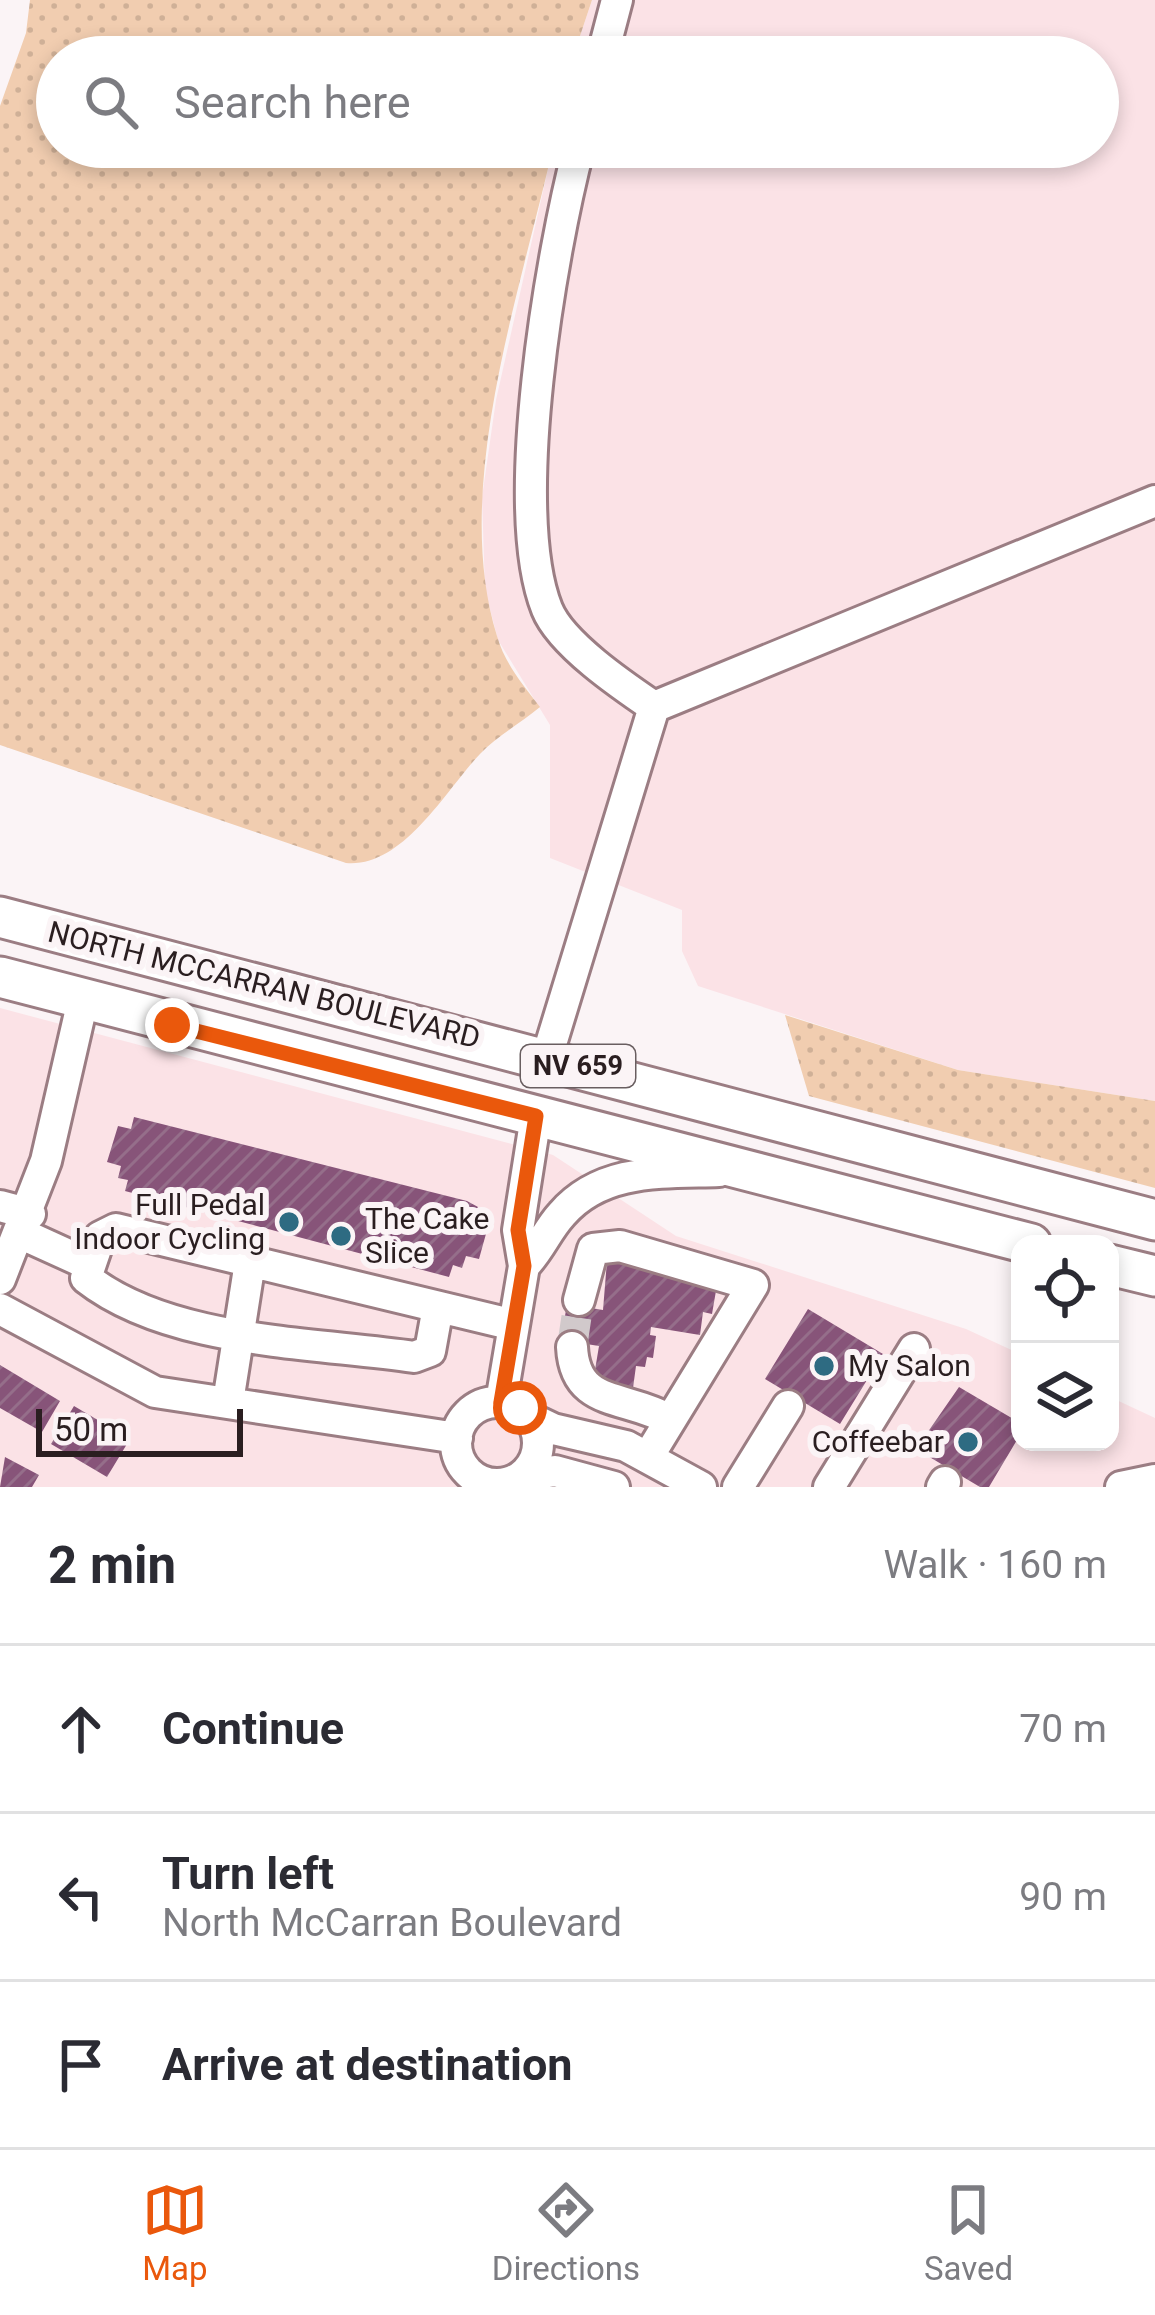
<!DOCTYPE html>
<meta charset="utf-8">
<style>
:root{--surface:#fff;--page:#f7f7f7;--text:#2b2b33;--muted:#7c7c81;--line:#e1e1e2;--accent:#ea580c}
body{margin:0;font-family:Roboto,sans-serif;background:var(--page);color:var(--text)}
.controls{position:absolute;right:36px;bottom:36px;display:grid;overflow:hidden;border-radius:24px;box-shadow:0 6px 18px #0003}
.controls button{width:108px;height:108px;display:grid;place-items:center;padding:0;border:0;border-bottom:3px solid var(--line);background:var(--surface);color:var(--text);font:60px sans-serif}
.scale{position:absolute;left:36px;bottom:30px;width:207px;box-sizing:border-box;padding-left:12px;border:6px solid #2a1e20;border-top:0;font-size:33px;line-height:42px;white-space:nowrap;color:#2a1e20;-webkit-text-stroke:9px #fbf4f6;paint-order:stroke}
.stop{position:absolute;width:36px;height:36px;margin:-27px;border:9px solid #ea580c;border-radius:50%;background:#fff}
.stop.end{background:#ea580c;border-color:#fff;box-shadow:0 3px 12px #0008}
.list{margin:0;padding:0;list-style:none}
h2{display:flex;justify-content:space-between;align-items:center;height:156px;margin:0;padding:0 48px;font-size:51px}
h2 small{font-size:39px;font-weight:400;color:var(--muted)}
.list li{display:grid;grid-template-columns:78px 1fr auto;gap:36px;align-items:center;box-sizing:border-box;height:168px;padding:0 48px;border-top:3px solid var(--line)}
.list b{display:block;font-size:45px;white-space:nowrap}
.list p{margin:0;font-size:39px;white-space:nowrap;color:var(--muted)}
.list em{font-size:39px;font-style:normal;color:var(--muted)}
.icon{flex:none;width:66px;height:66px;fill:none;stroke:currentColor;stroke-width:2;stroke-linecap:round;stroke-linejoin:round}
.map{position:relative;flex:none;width:1155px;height:1487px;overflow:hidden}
.search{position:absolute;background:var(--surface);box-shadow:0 6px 18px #0003;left:36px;right:36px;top:36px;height:132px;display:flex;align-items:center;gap:30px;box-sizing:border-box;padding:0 42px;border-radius:66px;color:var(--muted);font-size:45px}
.sheet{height:660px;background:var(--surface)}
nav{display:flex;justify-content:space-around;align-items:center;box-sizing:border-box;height:168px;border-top:3px solid var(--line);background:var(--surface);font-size:33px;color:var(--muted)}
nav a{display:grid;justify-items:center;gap:6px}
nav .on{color:var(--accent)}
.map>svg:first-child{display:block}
</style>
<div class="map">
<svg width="1155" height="1487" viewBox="0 0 1155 1487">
<defs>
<pattern id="grass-dots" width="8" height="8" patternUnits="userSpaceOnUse" patternTransform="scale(3)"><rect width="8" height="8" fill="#f1cdb0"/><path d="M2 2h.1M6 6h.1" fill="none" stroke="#cfb097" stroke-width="1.8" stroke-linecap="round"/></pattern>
<pattern id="building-hatch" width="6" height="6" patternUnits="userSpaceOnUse" patternTransform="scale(3)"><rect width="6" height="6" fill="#875479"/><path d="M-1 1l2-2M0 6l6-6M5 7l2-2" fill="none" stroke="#956e8a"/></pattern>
</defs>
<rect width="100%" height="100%" fill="#fbf4f6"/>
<path fill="#fbe2e6" d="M592,0h563v1101l-197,-31 -260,-84 -16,-35v-41l-132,-52v-133l-52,-85 -13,-50 -3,-93 14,-97 57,-253h545v-90h-525z
M0,1008l553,147 123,81 290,93 54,25v88h90v-45l45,21v69h-1155z"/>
<path fill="url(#grass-dots)" d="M30,0h562l-19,57h-516v90h496c-33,148 -102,341 -56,489 8,28 26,49 43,71 -19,16 -43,29 -60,47 -35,37 -77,114 -134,109l-346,-118v-639l26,-73z
M785,1015l173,55 197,31v87l-346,-92z"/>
<path fill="url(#building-hatch)" d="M134,1117l333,84 11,6 -3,12 14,4 -10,36 -13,-3 -4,12 -9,-3 -4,12 -324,-86 3,-11 -10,-2 3,-12 -14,-4 11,-36 13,3z
M607,1261l110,24 -5,29 -9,-2 -3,23 -49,-8 -1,8 6,1 -3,22 -6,-1 -2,10 -9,-1 -3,22 -40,-6 6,-36 -38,-6 6,-36 36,6z
M808,1309l75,45 -43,70 -75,-45z
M0,1365l60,36 -18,31 -42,-24z
M959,1387l61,36v12l-31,52h-9l-64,-38z
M74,1406l56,33 -23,38 -56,-33z
M5,1457l34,18 -7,12h-32z"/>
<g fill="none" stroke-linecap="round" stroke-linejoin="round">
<path stroke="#d1c9cb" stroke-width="30" stroke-dasharray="30 15" stroke-linecap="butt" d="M572,1347l7,-47"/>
<g stroke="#9b7d83" stroke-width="36">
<path id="minor" d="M602,57l15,-57
M579,147c-28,106 -72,362 -32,462 14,35 76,77 107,98
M654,707l501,-206
M547,1057l107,-350
M0,1206l30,8
M22,1234l68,31
M524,1266c16,-16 23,-36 38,-52 40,-46 101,-41 157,-43
M0,1279l46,-118 37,-161
M579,1300l14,-51 27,-3 133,39 -105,172
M438,1307l-8,44 -16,6c-104,-15 -245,-14 -328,-79l14,-41 16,-8 398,96
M0,1309l155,83 302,46
M572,1347c3,61 53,47 98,73
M228,1402l22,-140
M501,1402l23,-136 -6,-36 18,-114
M456 1443a41 41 0 1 1 82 0a41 41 0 1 1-82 0Z
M528,1417l25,12 73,17 75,41
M522,1476l33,-5 59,16
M738,1487l50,-81
M829,1487l85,-138
M942,1487l3,-5
M1121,1487l34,-7"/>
</g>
<g stroke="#9b7d83" stroke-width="45">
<path id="major" d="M0,917l1155,303
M0,977l1031,267
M1110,1265l45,11"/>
</g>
<use href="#minor" stroke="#fff" stroke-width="30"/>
<use href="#major" stroke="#fff" stroke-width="39"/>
</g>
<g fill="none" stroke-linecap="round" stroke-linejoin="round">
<path stroke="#ea580c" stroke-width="15" d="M172,1025l364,91 -18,114 6,36 -23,136 19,6"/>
</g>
<g fill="#2e6b82" stroke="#fbf4f6" stroke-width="4.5">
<circle cx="289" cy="1222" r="12"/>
<circle cx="341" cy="1236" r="12"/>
<circle cx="824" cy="1366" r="12"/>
<circle cx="968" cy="1442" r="12"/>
</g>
<g text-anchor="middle" stroke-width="12" stroke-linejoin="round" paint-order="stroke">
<rect fill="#fbf4f6" stroke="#695e60" stroke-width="3" x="521" y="1045" width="114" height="42" rx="9"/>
<g font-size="27" font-weight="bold" fill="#2a1e20">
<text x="578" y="1075">NV 659</text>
</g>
<g font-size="30" fill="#2a1e20" stroke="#fbf4f6">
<text transform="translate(264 985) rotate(14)" y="10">NORTH MCCARRAN BOULEVARD</text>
</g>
<g font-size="30" fill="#2a1e20" stroke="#fbf4f6" text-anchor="end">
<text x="265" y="1215">Full Pedal<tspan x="265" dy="34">Indoor Cycling</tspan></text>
<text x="365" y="1229" text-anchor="start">The Cake<tspan x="365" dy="34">Slice</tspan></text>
<text x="848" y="1376" text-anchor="start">My Salon</text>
<text x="944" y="1452">Coffeebar</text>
</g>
</g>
</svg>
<div class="controls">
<button><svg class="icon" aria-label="locate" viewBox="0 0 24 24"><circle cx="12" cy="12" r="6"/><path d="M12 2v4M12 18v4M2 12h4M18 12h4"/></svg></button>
<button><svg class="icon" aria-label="layers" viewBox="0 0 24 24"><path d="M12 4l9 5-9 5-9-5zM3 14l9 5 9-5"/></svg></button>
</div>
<div class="scale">50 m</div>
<div class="stop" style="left:520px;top:1408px"></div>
<div class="stop end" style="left:172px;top:1025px"></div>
<div class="search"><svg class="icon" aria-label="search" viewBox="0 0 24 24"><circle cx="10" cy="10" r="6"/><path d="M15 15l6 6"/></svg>Search here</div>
</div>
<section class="sheet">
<h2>2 min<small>Walk · 160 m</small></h2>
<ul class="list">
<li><svg class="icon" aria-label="ahead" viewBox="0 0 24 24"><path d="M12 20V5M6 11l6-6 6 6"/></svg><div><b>Continue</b></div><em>70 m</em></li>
<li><svg class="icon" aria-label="left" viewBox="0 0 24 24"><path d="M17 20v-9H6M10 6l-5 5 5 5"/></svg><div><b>Turn left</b><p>North McCarran Boulevard</p></div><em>90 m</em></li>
<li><svg class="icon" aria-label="arrive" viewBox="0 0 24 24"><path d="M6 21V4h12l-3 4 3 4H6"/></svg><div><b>Arrive at destination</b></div></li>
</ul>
</section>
<nav>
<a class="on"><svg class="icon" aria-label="map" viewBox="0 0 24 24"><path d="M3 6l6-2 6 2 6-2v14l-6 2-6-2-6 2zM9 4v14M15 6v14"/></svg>Map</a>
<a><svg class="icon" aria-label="directions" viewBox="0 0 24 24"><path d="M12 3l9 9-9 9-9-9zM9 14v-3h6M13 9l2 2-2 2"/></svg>Directions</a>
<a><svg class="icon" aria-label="saved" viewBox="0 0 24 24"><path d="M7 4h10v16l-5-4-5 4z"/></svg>Saved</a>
</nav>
